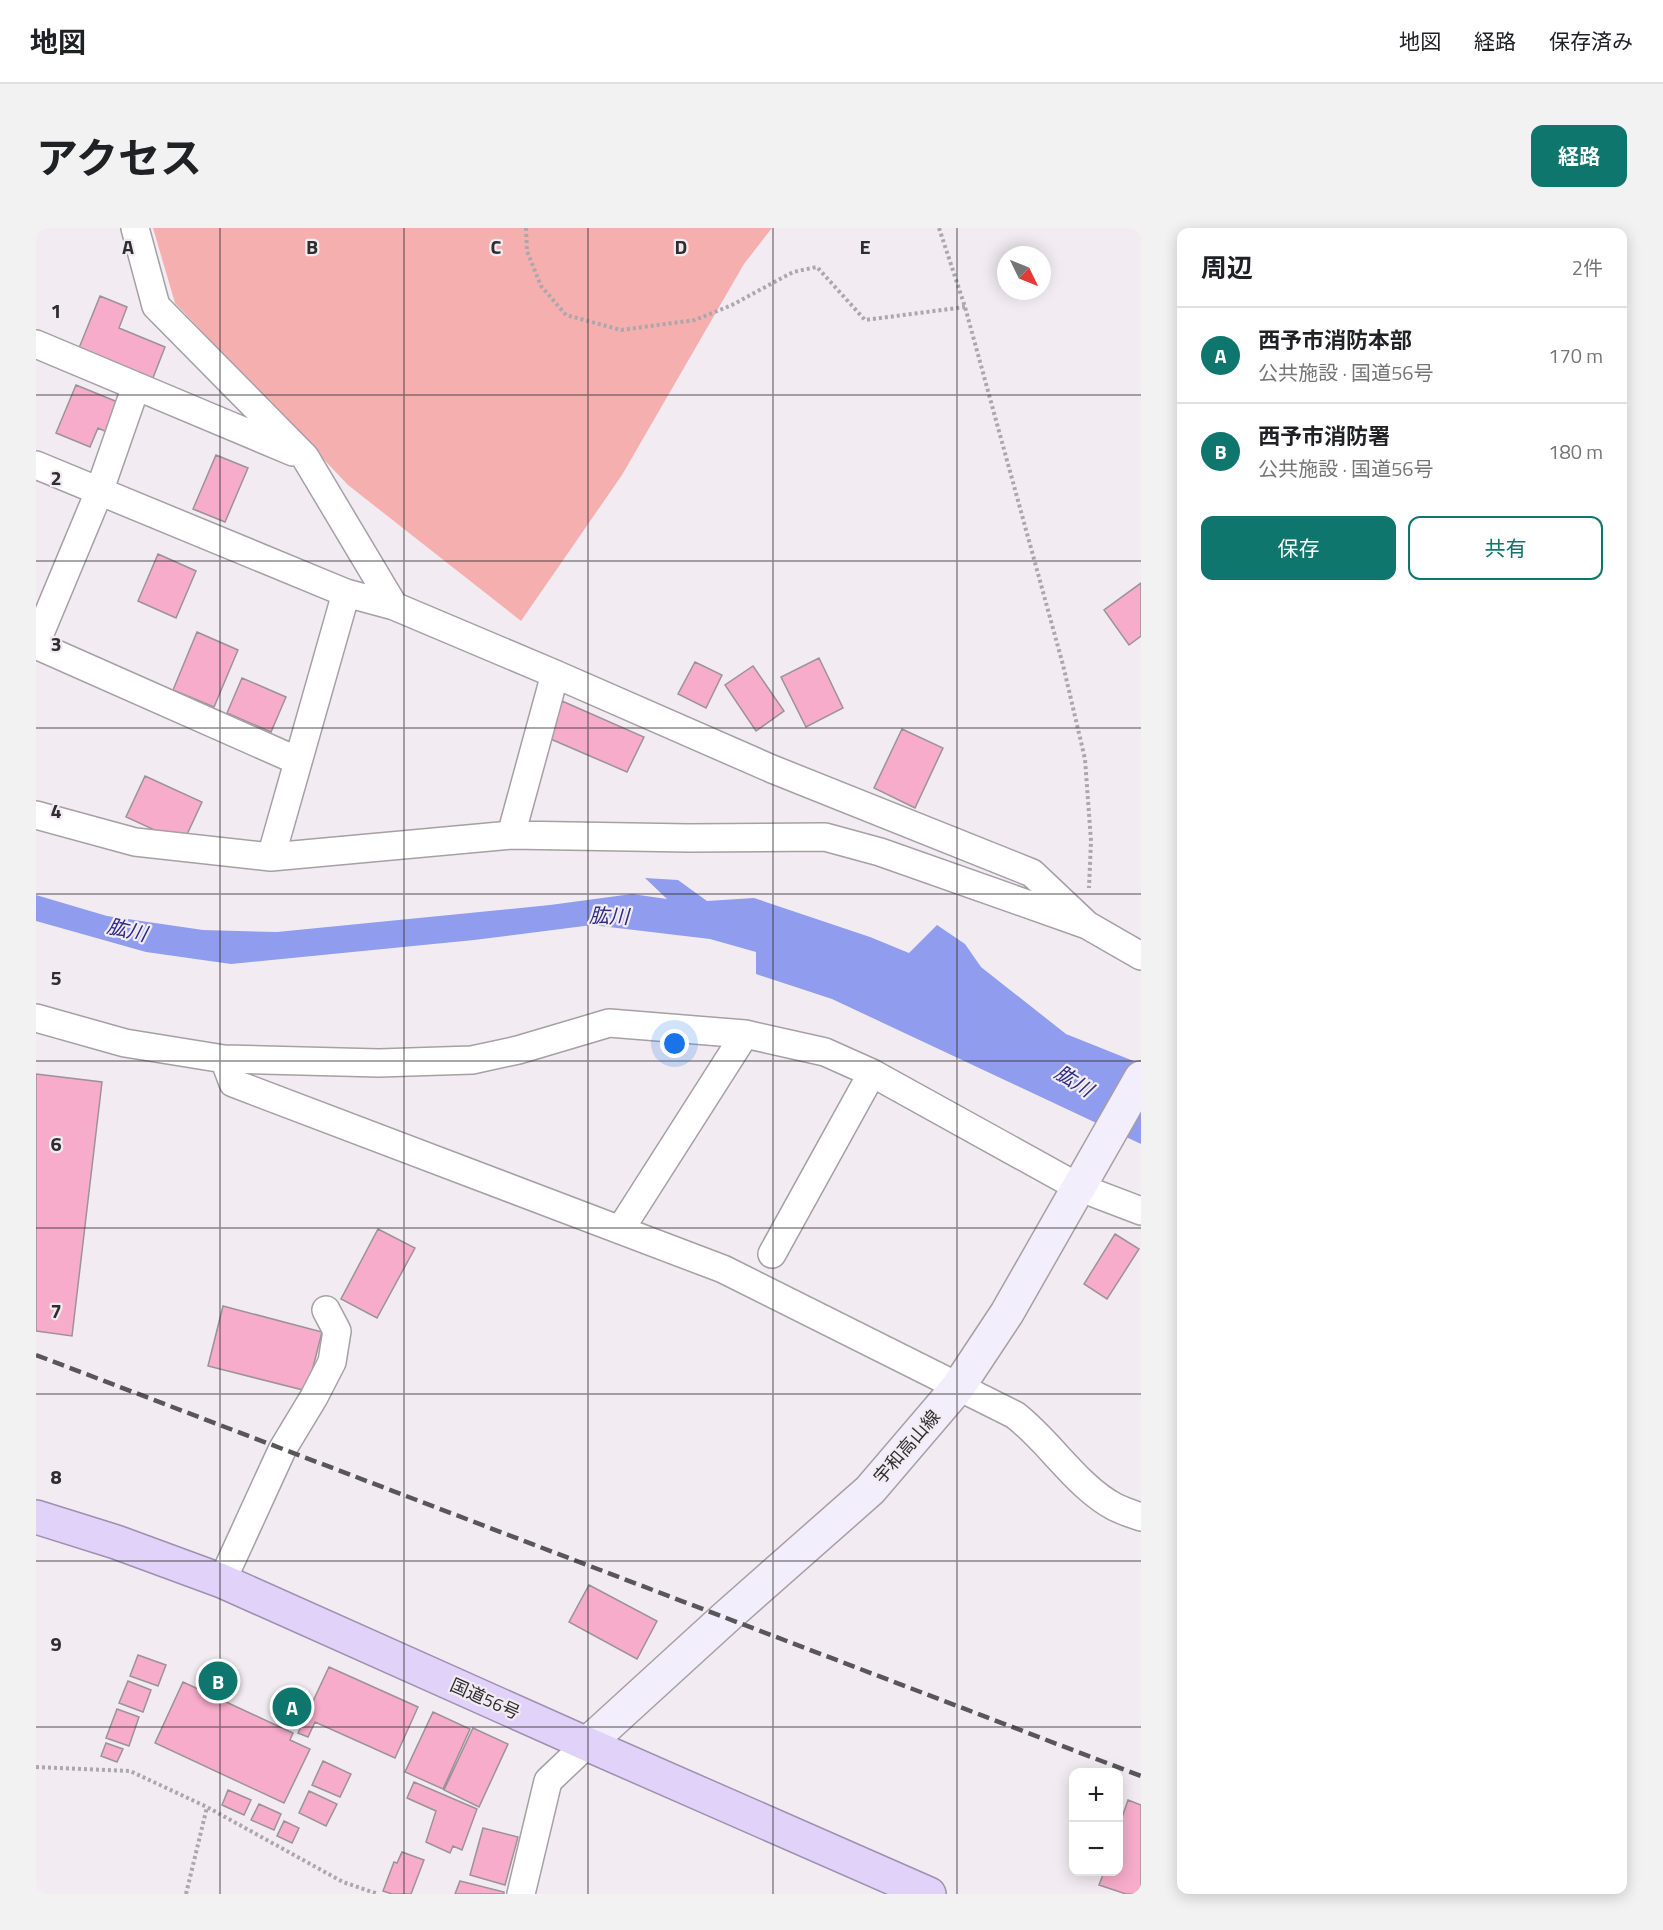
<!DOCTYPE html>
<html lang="ja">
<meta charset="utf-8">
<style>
:root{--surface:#fff;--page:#f2f2f2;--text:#202124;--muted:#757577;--line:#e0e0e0;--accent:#0f766e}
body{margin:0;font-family:"Titillium Web","Noto Sans JP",sans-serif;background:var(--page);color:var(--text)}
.controls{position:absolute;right:18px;bottom:18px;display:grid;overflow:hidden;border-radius:12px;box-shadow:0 3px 15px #0003}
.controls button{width:54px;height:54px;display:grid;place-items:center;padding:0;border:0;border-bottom:2px solid var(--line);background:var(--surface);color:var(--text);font:30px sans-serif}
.compass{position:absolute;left:961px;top:18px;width:54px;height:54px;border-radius:50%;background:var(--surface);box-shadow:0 3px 15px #0003;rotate:133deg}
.you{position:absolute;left:639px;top:816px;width:21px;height:21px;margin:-15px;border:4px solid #fff;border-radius:50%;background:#1a73e8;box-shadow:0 0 0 9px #1a73e833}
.badge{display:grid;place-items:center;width:39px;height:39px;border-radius:50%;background:var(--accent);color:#fff;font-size:20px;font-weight:700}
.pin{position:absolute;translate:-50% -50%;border:3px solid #fff;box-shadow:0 2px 6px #0006}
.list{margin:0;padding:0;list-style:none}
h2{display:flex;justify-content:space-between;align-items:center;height:78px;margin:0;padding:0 24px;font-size:26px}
h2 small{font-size:20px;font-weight:400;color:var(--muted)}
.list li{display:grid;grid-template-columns:39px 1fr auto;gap:18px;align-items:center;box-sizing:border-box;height:96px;padding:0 24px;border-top:2px solid var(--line)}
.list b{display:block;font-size:22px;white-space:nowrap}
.list p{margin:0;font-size:20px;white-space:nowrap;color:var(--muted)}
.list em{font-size:20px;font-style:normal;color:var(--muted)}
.actions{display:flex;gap:12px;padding:18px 24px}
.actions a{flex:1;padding:14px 0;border:2px solid var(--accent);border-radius:12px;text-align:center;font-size:21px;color:var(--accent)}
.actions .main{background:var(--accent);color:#fff}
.map{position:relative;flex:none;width:1105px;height:1666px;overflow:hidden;border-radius:12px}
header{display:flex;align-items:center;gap:36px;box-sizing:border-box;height:84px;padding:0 30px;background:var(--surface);border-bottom:2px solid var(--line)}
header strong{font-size:28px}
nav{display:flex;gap:33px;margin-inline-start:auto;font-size:21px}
.intro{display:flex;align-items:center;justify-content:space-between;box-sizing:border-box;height:144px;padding:0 36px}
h1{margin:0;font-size:42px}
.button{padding:15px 27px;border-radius:12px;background:var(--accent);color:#fff;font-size:21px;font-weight:700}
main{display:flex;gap:36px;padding:0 36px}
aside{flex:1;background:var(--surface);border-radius:12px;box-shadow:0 3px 15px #0003}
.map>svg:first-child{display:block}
</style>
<header>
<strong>地図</strong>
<nav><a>地図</a><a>経路</a><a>保存済み</a></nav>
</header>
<div class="intro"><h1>アクセス</h1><a class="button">経路</a></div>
<main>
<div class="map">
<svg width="1105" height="1666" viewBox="0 0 1105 1666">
<rect width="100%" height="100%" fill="#f2ecf2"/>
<path fill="#f5afaf" d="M117,0h619l-28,36 -122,211 -101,146 -173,-136 -173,-182z"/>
<path fill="#909ced" d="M609,650l33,2 29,21 47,-3 116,39 39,16 28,-28 28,19 16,23 85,67 75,30v80l-309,-145 -76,-25v-22l-46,-13 -118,-14 -118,15 -243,24 -85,-12 -110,-31v-26l71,21 96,14 74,2 273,-27 82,-11 35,5z"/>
<path fill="#f6acca" stroke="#9b9396" stroke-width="1.5" d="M64,68l27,11 -8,21 46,19 -14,36 -74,-30z
M40,157l44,18 -13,29 -9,-4 -8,19 -34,-14z
M180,227l32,13 -23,54 -32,-13z
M122,326l38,17 -20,47 -38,-17z
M1105,355v53l-12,9 -25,-35z
M161,404l41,18 -24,57 -41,-17z
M783,430l24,50 -37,19 -25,-50z
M659,434l27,13 -16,33 -28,-14z
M717,438l31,45 -28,20 -31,-46z
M206,450l44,19 -15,35 -44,-19z
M526,473l82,36 -17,35 -81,-35z
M866,501l41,19 -28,60 -41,-20z
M109,548l57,26 -19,41 -57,-26z
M0,846l66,8 -30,254 -36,-5z
M342,1001l37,19 -38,70 -36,-19z
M1079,1006l24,15 -32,50 -23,-15z
M187,1078l99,26 -15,59 -99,-25z
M553,1357l68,36 -20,38 -68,-37z
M102,1427l28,10 -8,21 -28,-10z
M293,1439l89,40 -23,51 -80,-36 -7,15 -10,-4z
M92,1453l23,9 -8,22 -24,-9z
M147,1454l110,51 -3,7 20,9 -26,54 -129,-60z
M81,1481l22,8 -10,29 -23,-8z
M397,1484l37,17 -27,60 -38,-17z
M437,1500l35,16 -29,63 -35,-17z
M70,1515l17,6 -6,13 -16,-6z
M287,1533l28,13 -11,23 -28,-12z
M378,1554l63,27 -15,41 -9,-4 -3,7 -24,-11 10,-31 -29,-13z
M192,1562l23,10 -7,15 -22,-10z
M273,1563l28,13 -11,22 -27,-13z
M1092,1572l13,5v89h-15l-27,-9 5,-13h14v-43z
M223,1576l22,10 -7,16 -23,-10z
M248,1593l15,7 -7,15 -15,-7z
M447,1600l35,9 -13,48 -35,-10z
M366,1624l22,8 -13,34h-19l-9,-3 11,-29 3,1z
M424,1653l44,11v2h-49z"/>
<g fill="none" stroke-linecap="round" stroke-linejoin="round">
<g stroke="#a69fa5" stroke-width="30">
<path id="minor" d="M99,0l21,78 149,151 89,149
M0,116l257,108
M0,237l310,128 48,13 161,68 217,95 260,104 55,52
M0,415l63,-151 37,-106
M0,417l262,116
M0,587l99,27 136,15 240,-22 178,3 136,-1 55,15 207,73 54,31
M475,607l44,-161
M235,629l75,-264
M0,790l89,25 99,16 155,4 93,-3 46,-10 91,-27 136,11 80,18 47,21 206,114 63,24
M188,831l9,24 490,186 292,146c35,27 62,72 100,92 8,4 17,7 26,10
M584,1002l125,-196
M736,1026l100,-181
M186,1353l60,-131 32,-53 18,-35 5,-31 -11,-21
M485,1666l27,-113 39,-37"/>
</g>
<g stroke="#a69fa5" stroke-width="36">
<path id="secondary" d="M551,1516l138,-126 145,-128 88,-103 49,-74 134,-235"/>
</g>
<g stroke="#9d90b0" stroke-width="36">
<path id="trunk" d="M0,1289l80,25 106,39 365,163 342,150"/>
</g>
<path stroke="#aca7ac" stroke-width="4" stroke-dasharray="3 3" stroke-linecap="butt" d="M490,0l1,23 14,35 25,29 55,15 74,-10 37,-15 61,-33 24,-5 48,53 100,-13
M903,0l26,79 98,358 22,94 6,82 -2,47
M0,1539l94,4 77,36 136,75 35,12
M150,1666l21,-87"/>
<use href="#minor" stroke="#fff" stroke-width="27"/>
<use href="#secondary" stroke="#f3eefc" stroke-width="33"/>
<use href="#trunk" stroke="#e0d2f8" stroke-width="33"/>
<path stroke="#595659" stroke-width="4.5" stroke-dasharray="12 6" stroke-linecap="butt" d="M0,1127l1105,421"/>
</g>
<path fill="none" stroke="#2f2d2f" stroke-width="1.5" stroke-opacity="0.55" d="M184,0v1666M368,0v1666M552,0v1666M737,0v1666M921,0v1666M0,167h1105M0,333h1105M0,500h1105M0,666h1105M0,833h1105M0,1000h1105M0,1166h1105M0,1333h1105M0,1499h1105"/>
<g text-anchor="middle" stroke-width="4.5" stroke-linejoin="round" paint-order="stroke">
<g font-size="18" fill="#2f2d2f" stroke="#f2ecf2">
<text transform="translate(871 1219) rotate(-49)" y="6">宇和高山線</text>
<text transform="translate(449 1471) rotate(24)" y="6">国道56号</text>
</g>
<g font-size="20" font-style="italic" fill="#2c2b87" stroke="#f2ecf2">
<text transform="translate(573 688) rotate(2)" y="7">肱川</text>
<text transform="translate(91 702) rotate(13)" y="7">肱川</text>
<text transform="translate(1038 853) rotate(32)" y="7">肱川</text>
</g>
</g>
<g font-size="20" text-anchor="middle" font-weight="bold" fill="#2f2d2f" stroke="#f2ecf2" stroke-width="4.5" stroke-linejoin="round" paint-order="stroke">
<text x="92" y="26">A</text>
<text x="276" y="26">B</text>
<text x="460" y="26">C</text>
<text x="645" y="26">D</text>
<text x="829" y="26">E</text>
<text x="20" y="90">1</text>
<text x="20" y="257">2</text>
<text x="20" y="423">3</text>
<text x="20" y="590">4</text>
<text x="20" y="757">5</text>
<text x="20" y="923">6</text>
<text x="20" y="1090">7</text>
<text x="20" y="1256">8</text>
<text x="20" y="1423">9</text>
</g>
</svg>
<div class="controls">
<button>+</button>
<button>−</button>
</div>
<svg class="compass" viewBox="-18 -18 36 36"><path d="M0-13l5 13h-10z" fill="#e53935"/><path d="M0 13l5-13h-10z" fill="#757577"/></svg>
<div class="you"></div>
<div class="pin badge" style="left:256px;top:1479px">A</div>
<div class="pin badge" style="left:182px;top:1453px">B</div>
</div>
<aside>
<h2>周辺<small>2件</small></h2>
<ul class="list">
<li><span class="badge">A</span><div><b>西予市消防本部</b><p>公共施設 · 国道56号</p></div><em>170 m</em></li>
<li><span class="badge">B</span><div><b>西予市消防署</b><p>公共施設 · 国道56号</p></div><em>180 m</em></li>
</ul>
<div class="actions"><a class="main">保存</a><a>共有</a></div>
</aside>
</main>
